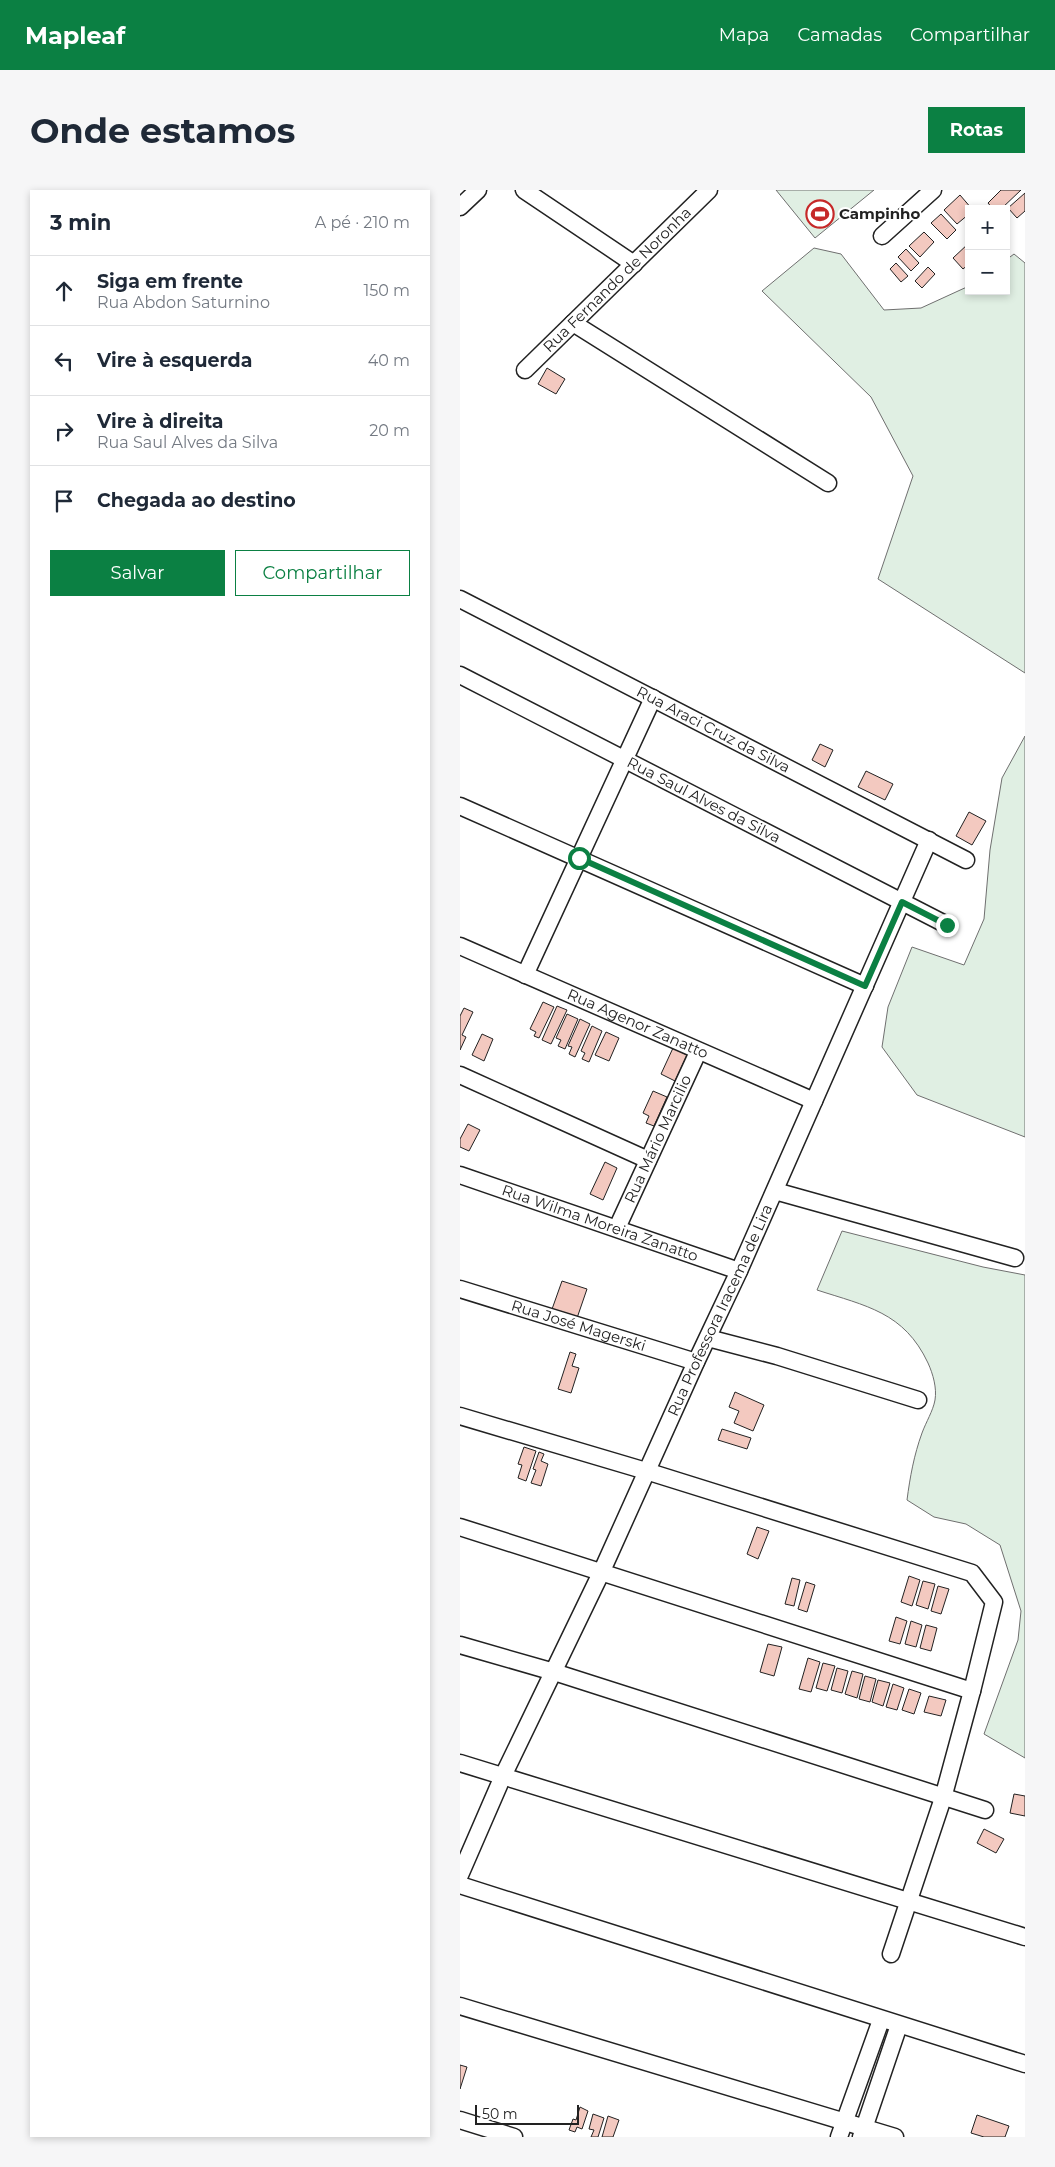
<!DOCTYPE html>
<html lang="pt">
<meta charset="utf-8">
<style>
:root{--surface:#fff;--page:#f6f6f7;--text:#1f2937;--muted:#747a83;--line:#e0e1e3;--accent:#0b8043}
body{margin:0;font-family:Montserrat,sans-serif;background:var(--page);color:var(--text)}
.controls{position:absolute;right:15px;top:15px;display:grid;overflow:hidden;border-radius:0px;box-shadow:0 2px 8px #0003}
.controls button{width:45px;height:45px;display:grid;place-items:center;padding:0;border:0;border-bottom:1px solid var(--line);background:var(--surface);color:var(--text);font:25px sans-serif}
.scale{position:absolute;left:15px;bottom:12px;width:104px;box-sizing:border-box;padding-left:5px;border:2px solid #222;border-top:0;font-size:14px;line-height:18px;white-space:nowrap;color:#222;-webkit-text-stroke:4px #fff;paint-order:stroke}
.stop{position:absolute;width:15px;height:15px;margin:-11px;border:4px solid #0b8043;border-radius:50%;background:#fff}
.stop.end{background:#0b8043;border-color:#fff;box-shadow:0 1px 5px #0008}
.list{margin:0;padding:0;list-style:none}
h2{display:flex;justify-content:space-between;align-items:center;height:65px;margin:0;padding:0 20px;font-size:21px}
h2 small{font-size:16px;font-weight:400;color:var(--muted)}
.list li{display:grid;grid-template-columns:32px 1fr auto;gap:15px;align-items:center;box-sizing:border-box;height:70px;padding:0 20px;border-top:1px solid var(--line)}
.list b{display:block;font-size:19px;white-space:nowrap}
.list p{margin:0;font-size:16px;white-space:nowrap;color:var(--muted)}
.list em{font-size:16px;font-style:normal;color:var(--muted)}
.actions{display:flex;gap:10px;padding:15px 20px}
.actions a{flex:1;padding:11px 0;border:1px solid var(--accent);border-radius:0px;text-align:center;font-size:18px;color:var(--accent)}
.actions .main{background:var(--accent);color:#fff}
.icon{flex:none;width:28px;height:28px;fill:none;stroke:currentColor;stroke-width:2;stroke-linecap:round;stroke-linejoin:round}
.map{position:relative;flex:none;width:565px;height:1947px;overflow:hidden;border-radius:0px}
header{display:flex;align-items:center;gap:30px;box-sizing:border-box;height:70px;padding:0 25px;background:var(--accent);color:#fff}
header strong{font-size:24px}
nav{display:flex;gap:28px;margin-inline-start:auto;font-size:18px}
.intro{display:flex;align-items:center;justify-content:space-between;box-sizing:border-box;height:120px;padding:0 30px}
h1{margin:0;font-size:35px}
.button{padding:12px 22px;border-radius:0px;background:var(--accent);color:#fff;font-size:18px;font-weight:700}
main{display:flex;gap:30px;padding:0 30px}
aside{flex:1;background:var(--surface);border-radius:0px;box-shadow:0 2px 8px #0003}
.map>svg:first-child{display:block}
</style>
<header>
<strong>Mapleaf</strong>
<nav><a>Mapa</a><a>Camadas</a><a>Compartilhar</a></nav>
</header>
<div class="intro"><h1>Onde estamos</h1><a class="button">Rotas</a></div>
<main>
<aside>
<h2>3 min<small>A pé · 210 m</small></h2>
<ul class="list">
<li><svg class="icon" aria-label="ahead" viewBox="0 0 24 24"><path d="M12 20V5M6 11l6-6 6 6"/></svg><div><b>Siga em frente</b><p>Rua Abdon Saturnino</p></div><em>150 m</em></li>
<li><svg class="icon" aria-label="left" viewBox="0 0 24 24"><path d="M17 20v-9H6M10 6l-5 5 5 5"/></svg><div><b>Vire à esquerda</b></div><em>40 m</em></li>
<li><svg class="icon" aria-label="right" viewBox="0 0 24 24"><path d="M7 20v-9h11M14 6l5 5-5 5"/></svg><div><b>Vire à direita</b><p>Rua Saul Alves da Silva</p></div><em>20 m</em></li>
<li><svg class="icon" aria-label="arrive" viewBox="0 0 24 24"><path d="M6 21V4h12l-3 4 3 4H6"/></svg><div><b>Chegada ao destino</b></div></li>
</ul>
<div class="actions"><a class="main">Salvar</a><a>Compartilhar</a></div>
</aside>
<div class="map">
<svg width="565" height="1947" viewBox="0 0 565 1947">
<rect width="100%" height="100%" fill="#fff"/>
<path fill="#e0efe3" stroke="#6f6f6f" d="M316,0h98l-59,48z
M354,58l27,6 43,56 37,-2 48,-22v5h37v-31l8,-6 11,9v410l-147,-94 35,-103 -42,-79 -109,-106z
M565,546v401l-108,-42 -35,-48 6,-40 24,-60 52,18 20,-46 6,-69 12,-72z
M382,1041l141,36 42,8v483l-41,-24 34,-94 3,-29 -21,-66 -34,-21 -32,-7 -27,-17c3,-23 7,-45 15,-67 4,-11 11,-22 13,-33 2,-12 -2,-26 -7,-37 -24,-51 -62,-57 -111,-73z"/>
<path fill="#f3c9c0" stroke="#222" d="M541,0h20l-20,19h-8l-5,-6z
M565,3v18l-8,7 -9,-10z
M500,5l12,14h-3v5l-12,10 -13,-14z
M481,24l15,16 -9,9 -16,-16z
M464,42l10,10 -14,15 -11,-11z
M509,53v21l-6,5 -10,-11z
M446,59l13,14 -8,8 -13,-14z
M436,73l12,13 -7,6 -11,-13z
M468,77l7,7 -13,14 -7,-7z
M87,178l18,11 -9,15 -18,-10z
M360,554l13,6 -8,17 -13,-7z
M406,581l27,13 -8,16 -27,-13z
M509,622l17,9 -14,24 -16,-9z
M83,812l11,5 -15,31 -5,-2 2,-4 -6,-3z
M97,816l10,4 -16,34 -9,-4z
M4,818l9,4 -11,23 4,2 -6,13v-34z
M107,824l11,5 -13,30 -7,-3 3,-6 -5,-2z
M120,829l10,5 -15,33 -6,-3 3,-7 -4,-1z
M132,836l10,5 -13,31 -7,-3 3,-6 -4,-2z
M146,842l13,6 -10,23 -14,-6z
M22,844l11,5 -9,22 -12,-6z
M213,858l14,7 -12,26 -14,-7z
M193,901l14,6 -13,29 -8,-3 3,-7 -6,-3z
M8,934l12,6 -11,21 -9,-4v-8z
M145,972l12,6 -14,32 -13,-6z
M102,1091l25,8 -11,32 -25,-9z
M110,1162l6,2 -4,12 7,2 -8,25 -13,-4z
M275,1202l29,13 -11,26 -19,-8 5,-12 -10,-4z
M262,1239l29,9 -4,11 -29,-9z
M64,1257l12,4 -10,30 -8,-3 4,-13 -4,-1z
M79,1262l5,2 -3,7 7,3 -7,22 -10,-3 5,-13 -3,-1z
M297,1337l12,4 -11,28 -11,-5z
M449,1386l11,4 -8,26 -11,-4z
M332,1388l8,2 -6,26 -9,-2z
M463,1391l12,3 -7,25 -12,-4z
M346,1392l9,3 -8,27 -9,-3z
M478,1396l11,3 -8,25 -10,-3z
M436,1427l11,4 -7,23 -11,-3z
M451,1431l11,4 -6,22 -11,-3z
M466,1435l11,3 -6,23 -11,-3z
M308,1454l14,3 -8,29 -14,-4z
M348,1468l12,4 -9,30 -12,-3z
M363,1473l12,3 -8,25 -11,-3z
M377,1478l11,3 -6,22 -11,-3z
M392,1481l11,3 -6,24 -12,-4z
M405,1486l11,3 -6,23 -11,-3z
M418,1490l12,3 -7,23 -11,-4z
M433,1494l11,4 -7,22 -11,-3z
M449,1499l12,4 -7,21 -12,-4z
M469,1506l17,4 -5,16 -17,-4z
M554,1604l11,2v20l-15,-3z
M524,1639l20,10 -8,14 -19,-10z
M0,1875l7,2 -7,22z
M120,1917l8,4 -6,18 -5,-2 -2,5 -6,-2 4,-11 3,1z
M133,1924l11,4 -6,19h-7l3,-7 -5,-1z
M517,1925l32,11 -4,11h-21l-13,-4z
M148,1926l11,4 -6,17h-11z"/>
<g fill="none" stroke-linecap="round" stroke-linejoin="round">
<g stroke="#222" stroke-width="19">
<g id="minor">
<path d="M64,0l110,74"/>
<path d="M0,17l18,-17"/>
<path d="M422,46l51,-46"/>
<path d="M113,133l255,160"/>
<path id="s1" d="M65,180l184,-180"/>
<path id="s2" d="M0,409l506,261"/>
<path id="s3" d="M0,485l487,250"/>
<path d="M0,616l405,180"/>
<path id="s4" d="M0,756l354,155"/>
<path d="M65,785l128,-277"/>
<path d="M0,885l188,85"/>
<path id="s5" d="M0,985l279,96"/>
<path d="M315,1001l240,67"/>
<path id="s6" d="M157,1038l81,-176"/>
<path id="s7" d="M0,1099l236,73"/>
<path d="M248,1148l69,18 141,44"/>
<path d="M0,1226l186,55 326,102 22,29 -22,89 -29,107 -52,156"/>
<path d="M0,1337l512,164"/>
<path d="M0,1455l94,27 431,138"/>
<path d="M0,1573l565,174"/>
<path id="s8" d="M0,1685l43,-99 98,-203 95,-211 43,-91 190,-431"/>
<path d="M0,1695l565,179"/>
<path d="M0,1816l435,131"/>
<path d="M0,1930l54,17"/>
<path d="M379,1947l42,-117"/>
<path d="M401,1947l38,-112"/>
</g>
</g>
<use href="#minor" stroke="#fff" stroke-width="16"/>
</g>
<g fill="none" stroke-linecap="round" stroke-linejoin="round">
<path stroke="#0b8043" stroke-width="6" d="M119,668l286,128 37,-84 45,23"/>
</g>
<defs>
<g id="stadium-ring" transform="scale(1.4375)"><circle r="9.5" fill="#fff" stroke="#c62828" stroke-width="1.5"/><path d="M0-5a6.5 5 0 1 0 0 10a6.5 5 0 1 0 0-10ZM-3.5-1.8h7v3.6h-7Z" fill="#c62828"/></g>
</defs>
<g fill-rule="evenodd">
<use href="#stadium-ring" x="360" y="24"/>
</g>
<g text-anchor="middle" stroke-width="4" stroke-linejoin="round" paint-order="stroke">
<g font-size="15" font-weight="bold" fill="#222" stroke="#fff" text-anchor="start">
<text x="379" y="29">Campinho</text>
</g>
<g font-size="15" fill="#222" stroke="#fff">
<text dy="5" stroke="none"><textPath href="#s1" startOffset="129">Rua Fernando de Noronha</textPath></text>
<text dy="5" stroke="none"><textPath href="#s2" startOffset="285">Rua Araci Cruz da Silva</textPath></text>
<text dy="5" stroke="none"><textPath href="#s3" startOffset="274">Rua Saul Alves da Silva</textPath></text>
<text dy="5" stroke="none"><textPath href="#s4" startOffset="194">Rua Agenor Zanatto</textPath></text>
<text dy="5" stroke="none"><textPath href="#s6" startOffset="98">Rua Mário Marcilio</textPath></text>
<text dy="5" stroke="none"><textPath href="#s5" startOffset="148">Rua Wilma Moreira Zanatto</textPath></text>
<text dy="5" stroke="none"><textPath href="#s8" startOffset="622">Rua Professora Iracema de Lira</textPath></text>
<text dy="5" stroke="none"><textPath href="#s7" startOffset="124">Rua José Magerski</textPath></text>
</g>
</g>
</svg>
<div class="controls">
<button>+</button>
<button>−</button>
</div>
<div class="scale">50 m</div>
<div class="stop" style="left:119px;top:668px"></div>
<div class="stop end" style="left:487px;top:735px"></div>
</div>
</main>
